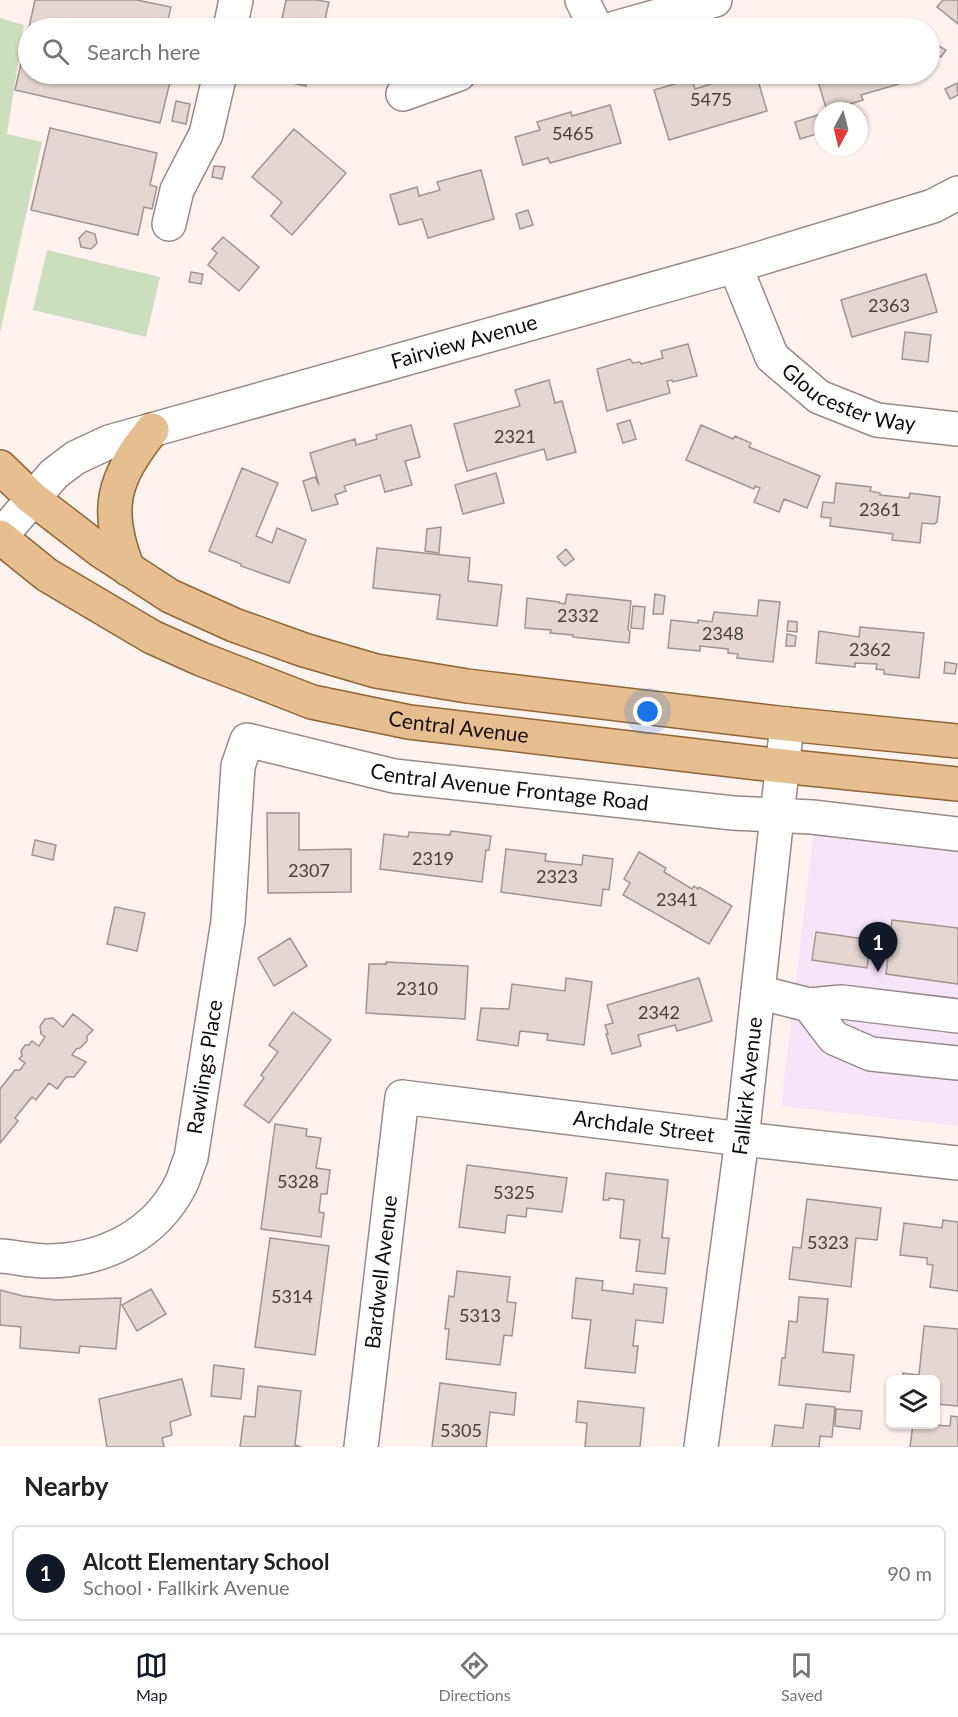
<!DOCTYPE html>
<meta charset="utf-8">
<style>
:root{--surface:#fff;--page:#f6f6f6;--text:#222;--muted:#767676;--line:#e0e0e0;--accent:#111827}
body{margin:0;font-family:Lato,sans-serif;background:var(--page);color:var(--text)}
.controls{position:absolute;right:18px;bottom:18px;display:grid;overflow:hidden;border-radius:9px;box-shadow:0 2px 4px #0004}
.controls button{width:54px;height:54px;display:grid;place-items:center;padding:0;border:0;border-bottom:2px solid var(--line);background:var(--surface);color:var(--text);font:30px sans-serif}
.compass{position:absolute;left:814px;top:102px;width:54px;height:54px;border-radius:50%;background:var(--surface);box-shadow:0 2px 4px #0004;rotate:187deg}
.you{position:absolute;left:648px;top:712px;width:21px;height:21px;margin:-15px;border:4px solid #fff;border-radius:50%;background:#1a73e8;box-shadow:0 0 0 9px #1a73e833}
.badge{display:grid;place-items:center;width:39px;height:39px;border-radius:50%;background:var(--accent);color:#fff;font-size:20px;font-weight:700}
.pin{position:absolute;translate:-50% -50px;filter:drop-shadow(0 2px 3px #0008)}
.pin::after{content:'';position:absolute;top:32px;width:21px;height:18px;background:inherit;clip-path:polygon(0 0,100% 0,50% 100%)}
.list{margin:0;padding:0;list-style:none}
h2{display:flex;justify-content:space-between;align-items:center;height:78px;margin:0;padding:0 24px;font-size:26px}
h2 small{font-size:20px;font-weight:400;color:var(--muted)}
.list li{display:grid;grid-template-columns:39px 1fr auto;gap:18px;align-items:center;box-sizing:border-box;height:96px;margin:0 12px 12px;padding:0 12px;border:2px solid var(--line);border-radius:9px}
.list b{display:block;font-size:22px;white-space:nowrap}
.list p{margin:0;font-size:20px;white-space:nowrap;color:var(--muted)}
.list em{font-size:20px;font-style:normal;color:var(--muted)}
.icon{flex:none;width:33px;height:33px;fill:none;stroke:currentColor;stroke-width:2;stroke-linecap:round;stroke-linejoin:round}
.map{position:relative;flex:none;width:958px;height:1447px;overflow:hidden}
.search{position:absolute;background:var(--surface);box-shadow:0 2px 4px #0004;left:18px;right:18px;top:18px;height:66px;display:flex;align-items:center;gap:15px;box-sizing:border-box;padding:0 21px;border-radius:33px;color:var(--muted);font-size:22px}
.sheet{height:186px;background:var(--surface)}
nav{display:flex;justify-content:space-around;align-items:center;box-sizing:border-box;height:84px;border-top:2px solid var(--line);background:var(--surface);font-size:16px;color:var(--muted)}
nav a{display:grid;justify-items:center;gap:3px}
nav .on{color:var(--accent)}
.map>svg:first-child{display:block}
</style>
<div class="map">
<svg width="958" height="1447" viewBox="0 0 958 1447">
<rect width="100%" height="100%" fill="#fef2ee"/>
<path fill="#f6e5f7" d="M831,810l127,14v302l-177,-20 32,-269z"/>
<path fill="#ccdebb" d="M0,18l24,7 -17,109 35,8 -42,191z
M47,250l113,27 -14,60 -113,-27z"/>
<path fill="#e4d6d1" stroke="#a1948f" stroke-width="1.5" d="M35,0h102l34,7 -5,21h-138v46h144l-12,49 -145,-33z
M286,0h31l12,2 -6,26h-43z
M943,0h15v24l-21,-17z
M935,44l11,6 -5,7 -10,-6z
M280,74h28l-2,12 -28,-6z
M714,74h42l11,37 -98,29 -15,-50 38,-11 3,10 22,-7z
M804,74h92l3,10 -38,11 2,5 -36,11 -11,-36 -11,3z
M957,83l1,12 -8,4 -5,-10z
M176,101l14,3 -4,20 -14,-3z
M610,105l11,38 -71,20 -2,-5 -25,7 -8,-28 25,-7 -3,-8 34,-10 1,4z
M818,115l5,17 -23,7 -5,-17z
M50,128l107,25 -7,32 7,2 -5,22 -8,-2 -6,28 -107,-25z
M294,129l52,44 -54,62 -21,-19 11,-14 -30,-25z
M214,166l11,1 -3,12 -10,-2z
M481,170l13,49 -66,19 -6,-19 -23,6 -9,-30 27,-8 2,9 21,-6 -3,-8z
M528,210l5,15 -13,4 -4,-15z
M86,231l9,3 2,9 -6,6 -10,-2 -2,-9z
M223,237l36,30 -20,24 -31,-26 9,-12 -5,-4z
M191,272l12,2 -2,10 -12,-2z
M926,274l11,38 -85,25 -11,-37z
M905,332l26,3 -3,27 -26,-3z
M688,344l9,32 -24,6 -1,-2 -5,1 3,12 -63,18 -10,-42 33,-10 3,4 7,-1 1,2 22,-6 -2,-7z
M549,380l6,23 7,-2 14,51 -29,8 -3,-11 -77,22 -13,-47 66,-18 -5,-16z
M630,420l6,19 -13,4 -6,-19z
M411,425l9,32 -15,4 7,24 -27,7 -5,-17 -36,11 2,5 -11,4 3,9 -26,7 -9,-30 12,-4 4,8 -9,-32 45,-14 1,6 21,-6 -1,-4z
M701,425l32,14 2,-3 16,7 -2,4 71,29 -13,32 -23,-9 -5,13 -25,-10 6,-14 -5,-2 -1,3 -68,-29z
M242,468l36,15 -22,53 16,7 5,-15 29,12 -17,43 -48,-17v-2l-32,-13z
M496,473l8,30 -41,11 -8,-29z
M836,483l35,4 -1,4 10,2v2l29,3 1,-5 30,4 -3,25 -3,2 -12,-1 -2,20 -28,-3 1,-6 -63,-8 1,-8 -10,-1 2,-15 11,1z
M441,527l-2,26 -14,-2 2,-22z
M377,548l93,10 -2,23 34,4 -5,41 -60,-7 3,-24 -67,-7z
M566,549l8,10 -9,7 -8,-9z
M567,594l64,7 -3,29 2,1 -1,12 -56,-6v-2l-23,-2 1,-3 -26,-2 2,-30 32,4v1l6,1z
M655,594l10,2 -2,18h-10z
M759,600l21,2 -7,60 -36,-4 1,-4 -10,-1v-4l-28,-3v5l-32,-3 3,-28 27,3v-3l14,2 2,-10 43,4z
M633,606l12,1 -2,22 -12,-1z
M788,621l9,1v10l-10,-1z
M860,627l64,6 -5,45 -35,-4v-4l-8,-1 1,-5 -22,-1v4l-39,-4 3,-32 40,6z
M787,634l9,2 -1,10h-9z
M945,662l12,2 -2,10 -11,-1z
M267,813h32v37l52,-1v43l-83,1z
M451,831l40,5 -2,14h-3l-4,32 -102,-13 4,-35 24,3 1,-5 41,3z
M35,840l21,5 -3,15 -21,-5z
M506,849l40,5 -1,7 37,4 1,-10 30,4 -4,31 -6,-1 -2,17 -100,-14z
M639,852l27,16 -2,4 28,17 2,-3 4,3 1,-2 33,19 -23,38 -86,-49 7,-12 -6,-4z
M115,907l30,6 -8,38 -30,-7z
M892,920l66,8v56l-72,-10z
M816,932l55,8 -4,28 -55,-8z
M290,938l17,28 -33,20 -16,-28z
M386,962l82,4 -3,53 -99,-6 3,-49h17z
M566,978l26,4 -8,63 -37,-5 1,-6 -28,-3 -2,15 -41,-6 4,-32 28,1 3,-25 53,7z
M699,978l13,43 -35,10 -2,-6 -37,10 3,11 -29,8 -6,-20h2l-3,-9 8,-2 -6,-18z
M293,1012l38,28 -62,83 -25,-18 20,-27 -3,-3 17,-23 -9,-7z
M73,1014l20,16 -6,6v5l-7,7 -4,1 -4,6 14,7 -12,15h-8l-9,12 -8,-6 -13,17 -4,-3 -17,21 3,3 -18,22v-54l15,-19h5l5,-7 -6,-4 3,-3 -1,-5 4,-6h4l3,-4 7,5 6,-9 -4,-3 -1,-8 5,-7 8,-1 10,9z
M275,1124l32,5 -1,7 15,2 -5,30 14,2 -3,24h-6l-2,18 5,1 -3,24 -60,-8z
M467,1165l100,13 -5,34 -35,-4 -1,9 -19,-2 -2,18 -46,-6z
M606,1173l62,7 -6,58h7l-4,36 -29,-3 4,-31 -20,-2 4,-38 -15,-2v2h-6z
M807,1199l74,9 -4,32 -21,-2 -5,49 -62,-8 4,-32 8,1z
M943,1220l15,2v69l-28,-4 3,-22 -6,-1v-6l-27,-3 4,-32 38,5z
M270,1238l59,8 -14,109 -60,-8z
M457,1271l53,6 -3,25 9,1 -4,33 -8,-1 -4,30 -54,-6 3,-30h-4l4,-33 5,1z
M576,1278l27,3 -1,9 31,4 1,-10 33,4 -4,35 -27,-3 -3,26h5l-3,27 -50,-5 6,-48 -19,-2z
M151,1289l15,25 -29,17 -15,-26z
M0,1290l23,6 33,4 65,-2 -5,51 -36,-3 -1,7 -59,-5 1,-21 -21,-2z
M799,1297l29,2 -5,53 31,3 -4,37 -71,-7 3,-27h3l4,-37 8,1z
M924,1326l34,3v77l-22,-2v-24h-33v-7l16,2z
M214,1365l30,4 -3,30 -30,-3z
M182,1379l9,36 -21,7 2,13 -10,3 2,9h-57l-8,-48z
M440,1383l76,10 -2,22 -24,-3 -4,35h-54z
M258,1386l43,5 -6,54 6,2h-61l4,-31 11,1z
M578,1401l66,7 -4,39h-55l2,-24 -11,-1z
M806,1404l29,3 -3,30 -12,-1 -1,11h-47l3,-22 28,3z
M836,1409l26,2 -2,18 -25,-3z
M951,1416l7,1v30h-48l3,-23 37,2z"/>
<g fill="none" stroke-linecap="round" stroke-linejoin="round">
<g stroke="#978a86" stroke-width="36">
<g id="minor">
<path d="M582,0l14,28"/>
<path d="M230,28l6,-28"/>
<path d="M615,28l100,-28"/>
<path d="M403,94l56,-20"/>
<path d="M169,224l8,-34 29,-56 14,-60"/>
<path id="s1" d="M735,266l37,91 47,40 58,23 81,9"/>
<path id="s2" d="M0,537l54,-63 21,-16 34,-16 626,-176 198,-60 25,-13"/>
<path d="M758,992l51,13 33,-3 116,14"/>
<path d="M809,1005l25,33 37,16 87,9"/>
<path id="s3" d="M0,1256c15,1 31,5 46,5 56,0 109,-25 135,-77 4,-8 6,-18 10,-26l37,-237 10,-155 9,-26 147,36 339,37 79,4 146,17"/>
<path id="s4" d="M361,1447l41,-350 340,42 216,24"/>
<path id="s5" d="M701,1447l41,-308 45,-415"/>
</g>
</g>
<g stroke="#906531" stroke-width="36">
<g id="major">
<path d="M0,467l32,31 69,53 69,45 64,29 70,25 72,21 91,15 320,38 171,17"/>
<path id="s6" d="M0,537l47,38 105,62 49,22 111,43 97,20 373,44 176,18"/>
<path d="M128,569c-24,-61 -15,-90 24,-139"/>
</g>
</g>
<use href="#minor" stroke="#fff" stroke-width="33"/>
<use href="#major" stroke="#e5bf8f" stroke-width="33"/>
</g>
<g text-anchor="middle" stroke-width="5" stroke-linejoin="round" paint-order="stroke">
<g font-size="18" fill="#47403d">
<text x="711" y="106">5475</text>
<text x="573" y="140">5465</text>
<text x="889" y="312">2363</text>
<text x="515" y="443">2321</text>
<text x="880" y="516">2361</text>
<text x="578" y="622">2332</text>
<text x="723" y="640">2348</text>
<text x="870" y="656">2362</text>
<text x="433" y="865">2319</text>
<text x="309" y="877">2307</text>
<text x="557" y="883">2323</text>
<text x="677" y="906">2341</text>
<text x="417" y="995">2310</text>
<text x="659" y="1019">2342</text>
<text x="298" y="1188">5328</text>
<text x="514" y="1199">5325</text>
<text x="828" y="1249">5323</text>
<text x="292" y="1303">5314</text>
<text x="480" y="1322">5313</text>
<text x="461" y="1437">5305</text>
</g>
<g font-size="21" fill="#130e0c" stroke="#fff">
<text dy="7" stroke="none"><textPath href="#s2" startOffset="516">Fairview Avenue</textPath></text>
<text dy="7" stroke="none"><textPath href="#s1" startOffset="188">Gloucester Way</textPath></text>
<text dy="7" stroke="none"><textPath href="#s6" startOffset="504">Central Avenue</textPath></text>
<text dy="7" stroke="none"><textPath href="#s3" startOffset="928">Central Avenue Frontage Road</textPath></text>
<text dy="7" stroke="none"><textPath href="#s3" startOffset="330">Rawlings Place</textPath></text>
<text dy="7" stroke="none"><textPath href="#s5" startOffset="364">Fallkirk Avenue</textPath></text>
<text dy="7" stroke="none"><textPath href="#s4" startOffset="596">Archdale Street</textPath></text>
<text dy="7" stroke="none"><textPath href="#s4" startOffset="176">Bardwell Avenue</textPath></text>
</g>
</g>
</svg>
<div class="controls">
<button><svg class="icon" aria-label="layers" viewBox="0 0 24 24"><path d="M12 4l9 5-9 5-9-5zM3 14l9 5 9-5"/></svg></button>
</div>
<svg class="compass" viewBox="-18 -18 36 36"><path d="M0-13l5 13h-10z" fill="#e53935"/><path d="M0 13l5-13h-10z" fill="#767676"/></svg>
<div class="you"></div>
<div class="pin badge" style="left:878px;top:972px">1</div>
<div class="search"><svg class="icon" aria-label="search" viewBox="0 0 24 24"><circle cx="10" cy="10" r="6"/><path d="M15 15l6 6"/></svg>Search here</div>
</div>
<section class="sheet">
<h2>Nearby<small></small></h2>
<ul class="list">
<li><span class="badge">1</span><div><b>Alcott Elementary School</b><p>School · Fallkirk Avenue</p></div><em>90 m</em></li>
</ul>
</section>
<nav>
<a class="on"><svg class="icon" aria-label="map" viewBox="0 0 24 24"><path d="M3 6l6-2 6 2 6-2v14l-6 2-6-2-6 2zM9 4v14M15 6v14"/></svg>Map</a>
<a><svg class="icon" aria-label="directions" viewBox="0 0 24 24"><path d="M12 3l9 9-9 9-9-9zM9 14v-3h6M13 9l2 2-2 2"/></svg>Directions</a>
<a><svg class="icon" aria-label="saved" viewBox="0 0 24 24"><path d="M7 4h10v16l-5-4-5 4z"/></svg>Saved</a>
</nav>
